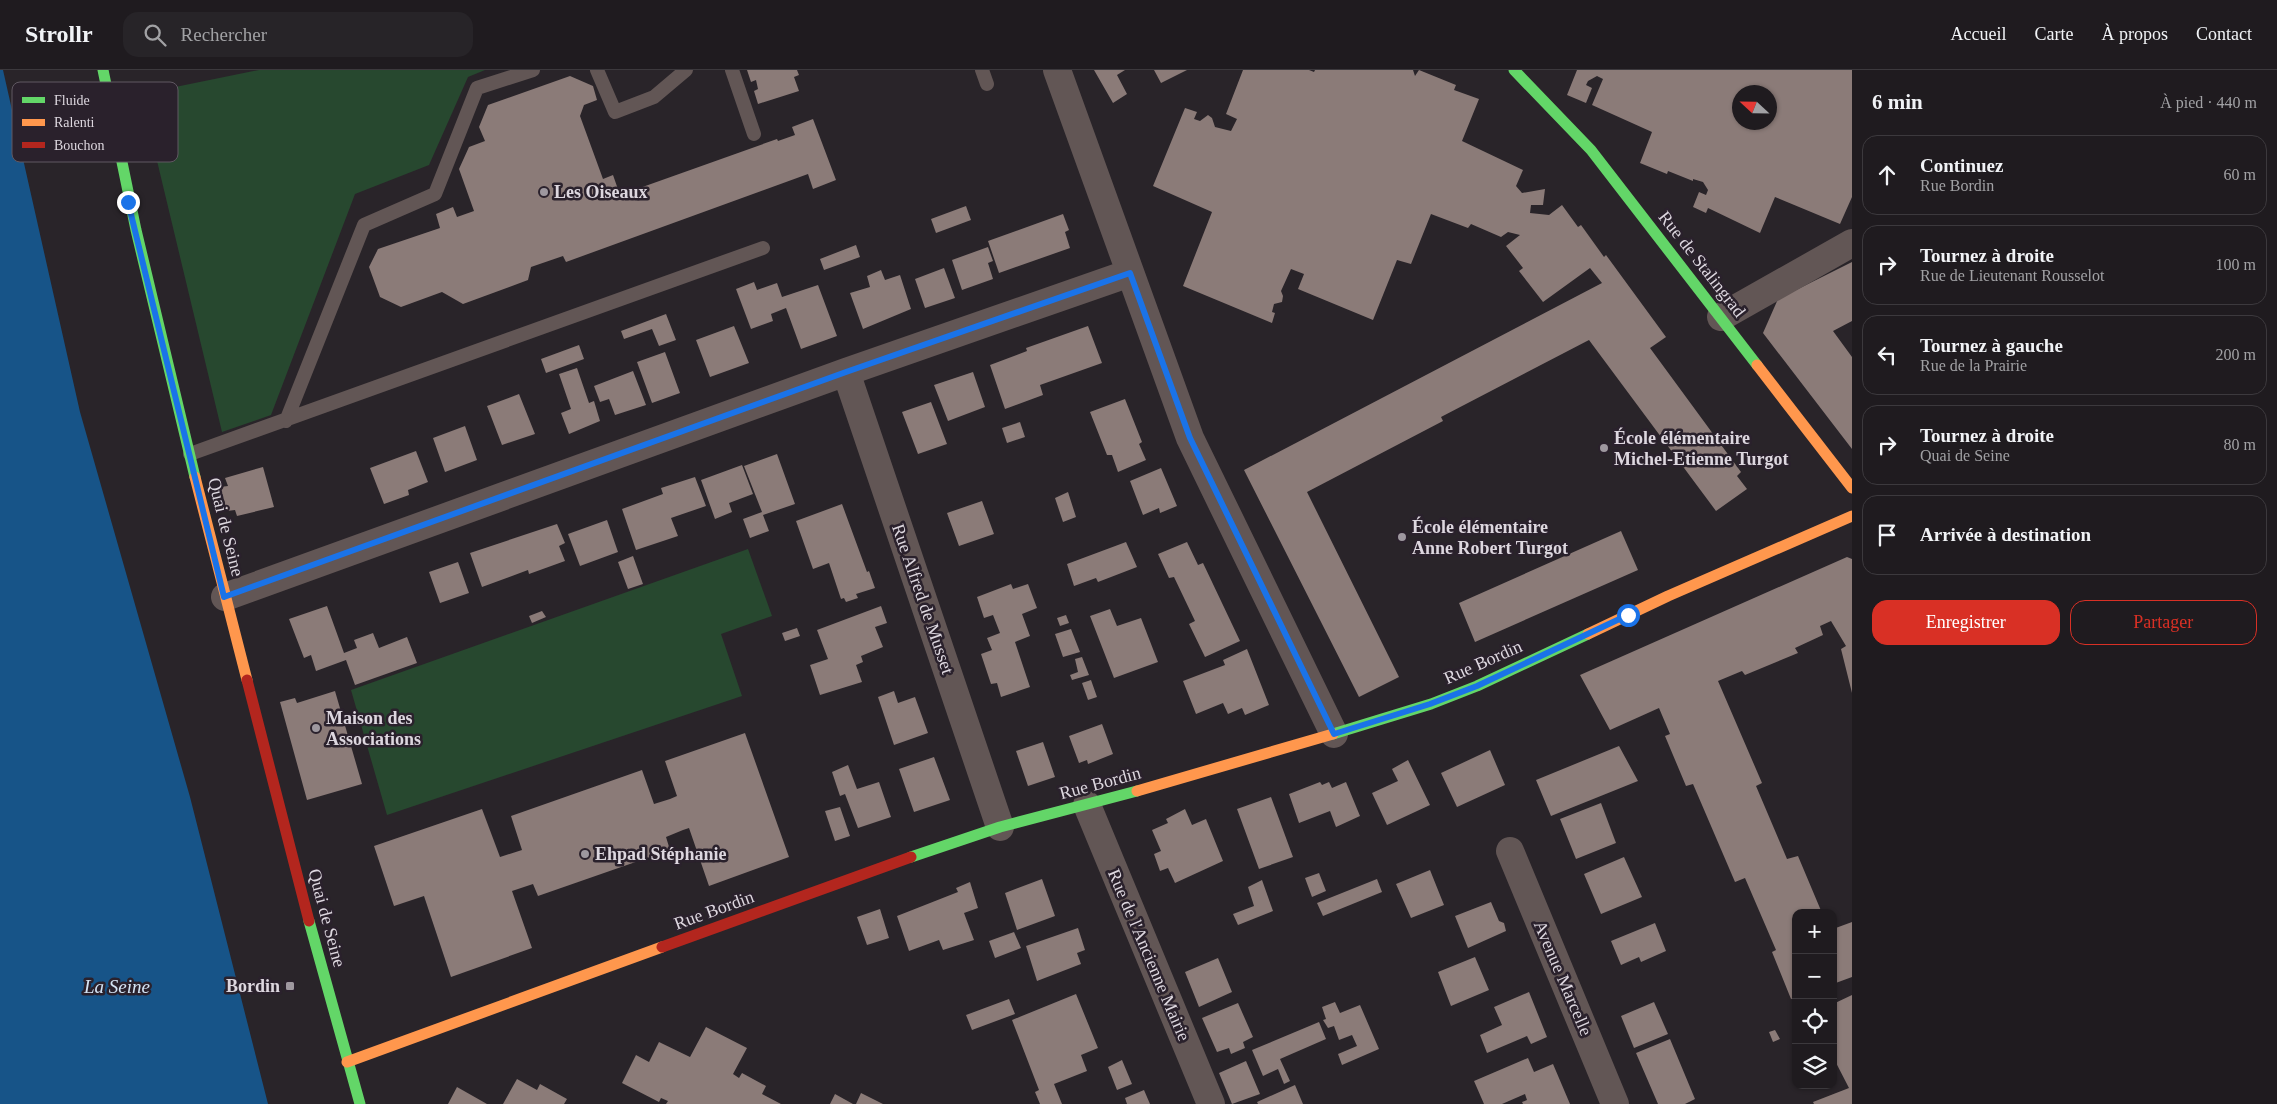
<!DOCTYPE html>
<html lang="fr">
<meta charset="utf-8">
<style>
:root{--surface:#1f1b1f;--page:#272428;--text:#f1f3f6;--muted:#a1a1a4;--line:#3c393d;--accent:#d93025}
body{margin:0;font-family:"Times New Roman",serif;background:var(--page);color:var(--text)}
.controls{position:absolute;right:15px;bottom:15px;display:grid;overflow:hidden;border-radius:10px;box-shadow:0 1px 4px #0004}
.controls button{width:45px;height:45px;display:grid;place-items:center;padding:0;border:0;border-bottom:1px solid var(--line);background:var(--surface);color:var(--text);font:25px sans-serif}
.compass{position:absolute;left:1732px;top:15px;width:45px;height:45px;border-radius:50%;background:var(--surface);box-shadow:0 1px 4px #0004;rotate:292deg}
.stop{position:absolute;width:15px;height:15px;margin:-11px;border:4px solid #1a73e8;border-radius:50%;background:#fff}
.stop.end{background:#1a73e8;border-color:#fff;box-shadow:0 1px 5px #0008}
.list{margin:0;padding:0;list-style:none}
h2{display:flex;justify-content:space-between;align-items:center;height:65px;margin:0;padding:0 20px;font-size:21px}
h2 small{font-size:16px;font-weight:400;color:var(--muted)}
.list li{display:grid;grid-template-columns:32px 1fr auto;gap:15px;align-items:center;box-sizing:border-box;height:80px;margin:0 10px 10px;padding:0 10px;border:1px solid var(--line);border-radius:15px}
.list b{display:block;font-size:19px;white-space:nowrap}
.list p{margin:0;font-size:16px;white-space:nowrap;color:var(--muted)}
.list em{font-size:16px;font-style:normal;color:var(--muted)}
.actions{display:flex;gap:10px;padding:15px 20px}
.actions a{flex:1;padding:11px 0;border:1px solid var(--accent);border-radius:15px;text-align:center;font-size:18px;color:var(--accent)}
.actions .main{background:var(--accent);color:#fff}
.icon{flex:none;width:28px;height:28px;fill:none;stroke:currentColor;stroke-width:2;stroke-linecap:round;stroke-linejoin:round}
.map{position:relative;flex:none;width:1852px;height:1034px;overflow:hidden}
header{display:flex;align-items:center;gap:30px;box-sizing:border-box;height:70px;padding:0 25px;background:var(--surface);border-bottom:1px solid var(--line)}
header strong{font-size:24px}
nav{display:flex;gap:28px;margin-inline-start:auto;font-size:18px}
.search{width:350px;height:45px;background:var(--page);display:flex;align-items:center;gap:12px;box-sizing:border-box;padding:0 18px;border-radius:15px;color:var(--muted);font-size:19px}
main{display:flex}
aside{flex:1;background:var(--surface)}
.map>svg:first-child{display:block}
</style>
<header>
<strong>Strollr</strong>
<div class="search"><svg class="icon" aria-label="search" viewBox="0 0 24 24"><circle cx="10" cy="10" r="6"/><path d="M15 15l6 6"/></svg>Rechercher</div>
<nav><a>Accueil</a><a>Carte</a><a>À propos</a><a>Contact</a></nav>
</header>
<main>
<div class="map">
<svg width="1852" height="1034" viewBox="0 0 1852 1034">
<rect width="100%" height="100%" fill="#292429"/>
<path fill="#27482f" d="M259,0h226l-17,7 -39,88 -74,29 -84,221 -49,17 -81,-338z
M748,479l24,67 -51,18 21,62 -355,119 -36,-125z"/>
<path fill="#175488" d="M0,0h3l77,342 110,385 78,307h-268z"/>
<path fill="#8b7b78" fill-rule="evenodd" d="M747,0h50l2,5 -5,2 5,14 -41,13 -4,-13 4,-2 -2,-9 -5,2z
M1094,0h31l-8,5 10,19 -14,9z
M1154,0h33l-26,13z
M1243,0h66l5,2 1,-2h98l2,6 4,-6 37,15 -2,5 25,9 -17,42 61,29 -7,16 6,7 23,-4 -2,16h-12l-1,8 19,2 13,-10 16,22 3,-2 23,32 2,-2 60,82 -16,11 91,124 -4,4 10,13 -31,22 -127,-171 -148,77 2,4 -136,71 92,185 -40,20 -115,-227 358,-187 -12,-15 -47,34 -24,-31 4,-3 -17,-22 14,-11 -12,-3 -7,5 -30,-13 -3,4 -37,-14 -20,50 -14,-4 -24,60 -75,-31 6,-15 -13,-5 -10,22 2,5 -1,6 -8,2 -2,8 3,1 -3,10 -89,-37 29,-74 -59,-26 32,-78 12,4 -3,7 6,2 8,-6 4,3 3,9 16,4 6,-12 -11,-5z
M1577,0h275v127l-12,27 -65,-27 -15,36 -52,-25 -2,5 -13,-6 6,-15 7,3 2,-5 -5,-8 -10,-3v2l-25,-10 -1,3 -27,-11 12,-31 -60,-27 11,-26 -6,-3 -9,5 -2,4 6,3 -6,15 -19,-8zM1740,22h30v30h-30z
M570,6l23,10 4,14 -13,5 -4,11 23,63 10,-4 7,20 157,-56 1,2 17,-6 -3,-8 21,-8 23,61 -23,9 -5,-15 -242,88 -3,-6 -32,11 -3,13 -65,24 -21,-12 -41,15 -21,-10 -11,-30 9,-18 62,-21 -4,-14 17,-7 4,10 17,-6 -15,-42 10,-22 16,-6 -6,-14 9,-22z
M966,136l5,14 -35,13 -5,-14z
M1063,144l6,16 -4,2 5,16 -71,25 -11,-32z
M856,175l4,12 -36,13 -4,-11z
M988,177l5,14 -5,2 5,16 -31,11 -10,-30z
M1852,192v59l-19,10 19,26v92l-89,-116 15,-34z
M944,198l11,30 -30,10 -10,-29z
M881,200l4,10 15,-5 11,34 -48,20 -13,-36 20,-6 -3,-11z
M754,212l3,8 20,-7 5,14 36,-12 19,51 -36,13 -15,-41 -15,6 2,7 -22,8 -15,-40z
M666,244l10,26 -17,6 -7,-17 -28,10 -3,-8z
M734,256l15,37 -39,14 -14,-37z
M1088,256l14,37 -62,22 3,10 -38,14 -15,-44 37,-14 -1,-3z
M579,275l5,14 -38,14 -5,-14z
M665,282l15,41 -28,10 -15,-41z
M577,298l12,35 5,-2 6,20 -31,13 -8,-21 10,-4 -12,-35z
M633,301l13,34 -31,10 -6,-16 -9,3 -6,-16z
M973,302l12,35 -37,14 -14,-36z
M519,324l16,40 -33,11 -15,-39z
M1125,329l17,43 -3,2 7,16 -28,12 -6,-17h-5l-17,-43z
M931,332l16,42 -29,10 -16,-42z
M1020,352l5,15 -18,6 -5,-15z
M465,356l12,34 -32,12 -12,-34z
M416,381l12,31 -20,8 1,5 -25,9 -14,-36z
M777,384l18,50 -32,11 6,16 -19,7 -7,-19 19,-7 -18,-46z
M742,395l11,29 -24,9 3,9 -17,7 -14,-39z
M263,397l11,40 -37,9 -2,-6 -8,1 -7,-24 8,-1 -3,-8z
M1161,398l16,38 -17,7 -1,-5 -16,7 -13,-34z
M695,407l11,29 -35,12 7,18 -42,14 -14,-41 41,-15 -2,-6z
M1068,422l8,25 -13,5 -8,-24z
M982,431l12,33 -35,12 -12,-33z
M842,434l25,68 2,-1 6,17 -19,6 2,4 -12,4 -2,-4 -3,1 -12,-36 -16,6 -17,-48z
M607,450l11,32 -38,14 -12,-32z
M557,454l8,19 -6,3 6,15 -36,13 -1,-4 -46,17 -12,-34z
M1621,461l17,39 -163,72 -16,-39z
M1126,472l11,25 -39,15 -2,-4 -22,8 -7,-22z
M1187,472l11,23 5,-2 37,78 -35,16 -16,-33 6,-3 -21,-44 -5,1 -11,-24z
M633,486l10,28 -15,5 -10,-27z
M1847,487l5,2v134l-11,-44 5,-3 -15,-25 -11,5 3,9 -28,13 3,5 -53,22 -3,-4 -24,10 44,102 -6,3 31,73 11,-3 24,57h-26v85l-5,1 -19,-47 4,-2 -31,-72 -10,4 -42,-98 -7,2 -21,-50 5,-2 -11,-26 -49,22 -30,-55z
M458,492l11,31 -29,10 -11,-31z
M1011,514l2,5 15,-5 9,24 -15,6 8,22 -15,6 15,45 -29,10 -4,-14 -6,1 -10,-30 11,-4 -5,-12 13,-5 -7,-18 -9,3 -7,-21z
M327,536l17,47 13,-5 -3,-8 19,-7 6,15 28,-11 10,26 -62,22 -9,-25 -30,11 -5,-16 -7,3 -15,-39z
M881,536l6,17 -12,4 8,20 -22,9 2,6 -7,3 6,17 -42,13 -10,-30 18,-6 -11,-29z
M1110,539l7,17 24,-8 17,44 -44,16 -24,-62z
M542,541l4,6 -14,6 -3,-7z
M1066,545l3,8 -9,3 -3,-8z
M797,558l3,8 -15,5 -3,-8z
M1071,559l9,23 -17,5 -8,-23z
M1247,579l22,56 -24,10 -3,-7 -14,6 -5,-11 -27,11 -13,-33 42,-16 -2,-5z
M1082,587l7,18 -17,5 -2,-5 8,-3 -3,-13z
M1091,610l6,17 -9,3 -6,-17z
M335,621l27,93 -55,16 -27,-98 15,-4 2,5z
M894,621l4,12 17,-6 13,36 -34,12 -16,-48z
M1102,654l11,30 -25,10 -1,-4 -8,3 -10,-27z
M745,663l44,124 -80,29 -20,-58 -6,2 -17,7 4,13 -132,46 -5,-12 -21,7 20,57 -81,29 -27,-81 -30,10 -20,-60 108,-37 18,48 22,-7 -11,-34 131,-46 12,34 16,-5 7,-3 -12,-35z
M1043,672l12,35 -27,9 -12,-35z
M1619,676l19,35 -87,35 -15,-36z
M1490,680l15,35 -48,22 -16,-34z
M934,687l16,43 -36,12 -15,-43z
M1408,690l22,45 -43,20 -15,-32 26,-12 -6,-12z
M848,695l9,24 22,-7 12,35 -33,11 -13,-34 -5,2 -8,-24z
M1320,712l2,3 7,-3 3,6 14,-6 14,34 -24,11 -6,-16 -31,12 -10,-29z
M1271,727l22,60 -34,12 -22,-60z
M1601,733l15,40 -40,16 -16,-40z
M840,737l10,29 -15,5 -10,-30z
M1185,739l7,16 14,-6 17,42 -48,22 -7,-15 -8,3 -6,-17 7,-3 -9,-21 16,-7 -2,-4z
M1624,787l18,40 -41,17 -17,-40z
M1430,800l14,35 -33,13 -15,-34z
M1319,803l7,18 -14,6 -7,-19z
M1042,809l13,37 -38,14 -12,-37z
M1377,809l5,13 -59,24 -6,-13z
M1262,810l11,31 -35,14 -5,-11 21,-8 -6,-19z
M970,812l8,26 -14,5 10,27 -31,10 -4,-10 -30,11 -12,-35 61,-24 -2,-4z
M1491,832l8,19 5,2 2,8 -38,17 -13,-32z
M880,839l9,29 -22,7 -10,-28z
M1852,852v55l-19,7v-55z
M1655,853l11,28 -25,11 -2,-5 -18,8 -10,-24z
M1078,858l7,22 -8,3 4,11 -44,17 -11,-35z
M1014,862l7,16 -26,10 -6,-17z
M1475,887l14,33 -38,16 -13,-34z
M1218,888l14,34 -33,15 -14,-35z
M1529,922l18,45 -16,7 -4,-8 -40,17 -7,-18 22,-10 -8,-18z
M1076,924l22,54 -17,7 6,16 -33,13 8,20h-22l-5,-12 4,-2 -27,-70z
M1852,925v109h-38l-1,-2 36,-14 -16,-31v-53z
M1009,929l6,15 -43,16 -6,-15z
M1335,932l5,11 20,-8 19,44 -37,16 -4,-11 19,-8 -5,-11 -13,5 -5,-14 -6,2 -5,-8 3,-1 -4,-12z
M1654,932l14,32 -34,14 -13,-32z
M1238,933l15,34 -10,5 2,6 -14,6 -2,-6 -12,4 -15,-34z
M1319,952l7,17 -46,20 10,22 -6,3 -6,-15 -15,7 -11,-26z
M706,957l41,21 -14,26 6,4 3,-5 24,13 -4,8 19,10h-115l2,-3 -7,-3 -2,4 -37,-19 14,-28 13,7 10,-20 31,15z
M1775,960l5,9 -7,3 -4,-10z
M1670,969l25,60 -10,5h-27l-22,-51z
M1528,988l6,14 19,-8 17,40h-47l-1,-2 5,-2 -2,-6 -23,10h-18l-10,-23z
M1122,990l10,24 -15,6 -9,-23z
M1246,991l14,33 -28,10 -13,-31z
M517,1009l20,11 3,-6 27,15 -3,5h-61z
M1295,1015l8,19h-45l-1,-2z
M457,1017l30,17h-39z
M1144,1020l6,14h-23l-2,-6z
M861,1023l22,11h-27z
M835,1024l18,10h-23z"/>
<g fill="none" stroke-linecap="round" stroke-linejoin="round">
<path stroke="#625655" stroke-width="14" d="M597,0l18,42 39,-15 32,-27
M732,0l22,64
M982,0l5,14
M286,351l78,-196 71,-31 42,-106 56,-18
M190,384l573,-206"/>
<path stroke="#625655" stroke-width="28" d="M1057,0l133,368 144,296
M1721,247l131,-74
M846,302l154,455
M225,527l621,-225 284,-99
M1087,735l124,299
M1510,781l105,253"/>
<path stroke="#63d668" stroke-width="11" d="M103,0l33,160 59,247
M1514,0l77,80 166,215
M1333,664l98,-30 46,-18 111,-52
M911,787l89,-30 137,-36
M309,851l51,183"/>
<path stroke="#ff974d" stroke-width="11" d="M1757,295l95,123
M195,407l52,203
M1588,564l80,-38 184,-80
M1137,721l196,-57
M347,992l315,-115"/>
<path stroke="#b3261e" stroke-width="11" d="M247,610l62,241
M662,877l249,-90"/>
</g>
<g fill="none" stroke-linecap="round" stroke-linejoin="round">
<path stroke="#1a73e8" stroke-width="6" d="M128,132l96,395 622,-225 284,-99 60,165 144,296 96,-30 47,-18 151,-71"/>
</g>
<g fill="#9e989f" stroke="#2a212c" stroke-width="2">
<circle cx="544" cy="122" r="5"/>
<circle cx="1604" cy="378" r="5"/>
<circle cx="1402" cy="467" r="5"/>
<circle cx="316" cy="658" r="5"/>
<circle cx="585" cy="784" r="5"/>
<rect x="285" y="911" width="10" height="10" rx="2.5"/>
</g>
<g text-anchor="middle" stroke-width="5" stroke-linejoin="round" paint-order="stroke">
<g font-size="18" font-weight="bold" fill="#ddd7df" stroke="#2a212c" text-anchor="start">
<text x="554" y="128">Les Oiseaux</text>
<text x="1614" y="374">École élémentaire<tspan x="1614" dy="21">Michel-Etienne Turgot</tspan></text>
<text x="1412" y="463">École élémentaire<tspan x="1412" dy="21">Anne Robert Turgot</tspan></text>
<text x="326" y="654">Maison des<tspan x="326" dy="21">Associations</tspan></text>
<text x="595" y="790">Ehpad Stéphanie</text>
<text x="280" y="922" text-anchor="end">Bordin</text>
</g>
<g font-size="18" fill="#ddd7df" stroke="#2a212c">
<text transform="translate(1702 194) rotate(52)" y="6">Rue de Stalingrad</text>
<text transform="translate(226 457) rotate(76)" y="6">Quai de Seine</text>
<text transform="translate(923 529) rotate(71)" y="6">Rue Alfred de Musset</text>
<text transform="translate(1483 592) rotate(-24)" y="6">Rue Bordin</text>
<text transform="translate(1100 713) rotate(-15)" y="6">Rue Bordin</text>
<text transform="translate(714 840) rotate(-20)" y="6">Rue Bordin</text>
<text transform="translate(327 848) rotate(75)" y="6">Quai de Seine</text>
<text transform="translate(1149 885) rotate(67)" y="6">Rue de l'Ancienne Mairie</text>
<text transform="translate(1563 908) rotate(67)" y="6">Avenue Marcelle</text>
</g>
<g font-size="19" font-style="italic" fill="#d4e4f5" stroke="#2a212c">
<text x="117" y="923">La Seine</text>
</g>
</g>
<rect x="12" y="12" width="166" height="80" rx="8" fill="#2a212c" stroke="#605862" stroke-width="1"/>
<rect x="22" y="27" width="23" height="6" fill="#63d668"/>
<rect x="22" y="49" width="23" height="7" fill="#ff974d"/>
<rect x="22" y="72" width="23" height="6" fill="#b3261e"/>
<g font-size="14" fill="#ddd7df">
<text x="54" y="35">Fluide</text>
<text x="54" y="57">Ralenti</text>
<text x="54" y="80">Bouchon</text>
</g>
</svg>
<div class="controls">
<button>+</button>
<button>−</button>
<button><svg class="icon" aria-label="locate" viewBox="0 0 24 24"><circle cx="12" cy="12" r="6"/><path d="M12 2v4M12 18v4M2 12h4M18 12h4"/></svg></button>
<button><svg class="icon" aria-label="layers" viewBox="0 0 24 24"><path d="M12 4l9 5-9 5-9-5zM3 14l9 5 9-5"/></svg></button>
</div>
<svg class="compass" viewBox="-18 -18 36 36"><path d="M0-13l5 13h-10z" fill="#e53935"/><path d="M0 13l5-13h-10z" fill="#a1a1a4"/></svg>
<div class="stop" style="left:1628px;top:545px"></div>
<div class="stop end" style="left:128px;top:132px"></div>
</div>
<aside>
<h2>6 min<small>À pied · 440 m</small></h2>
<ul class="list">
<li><svg class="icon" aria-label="ahead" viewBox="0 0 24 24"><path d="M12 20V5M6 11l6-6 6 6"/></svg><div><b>Continuez</b><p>Rue Bordin</p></div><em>60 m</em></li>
<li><svg class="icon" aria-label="right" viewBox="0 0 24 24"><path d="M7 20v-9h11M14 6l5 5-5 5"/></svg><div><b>Tournez à droite</b><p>Rue de Lieutenant Rousselot</p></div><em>100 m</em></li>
<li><svg class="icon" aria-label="left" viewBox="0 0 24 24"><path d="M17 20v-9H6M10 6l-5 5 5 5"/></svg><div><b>Tournez à gauche</b><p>Rue de la Prairie</p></div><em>200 m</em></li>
<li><svg class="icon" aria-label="right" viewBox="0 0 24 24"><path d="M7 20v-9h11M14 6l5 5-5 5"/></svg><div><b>Tournez à droite</b><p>Quai de Seine</p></div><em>80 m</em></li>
<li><svg class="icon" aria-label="arrive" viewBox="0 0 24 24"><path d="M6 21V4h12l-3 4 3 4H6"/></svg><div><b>Arrivée à destination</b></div></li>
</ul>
<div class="actions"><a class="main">Enregistrer</a><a>Partager</a></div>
</aside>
</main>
